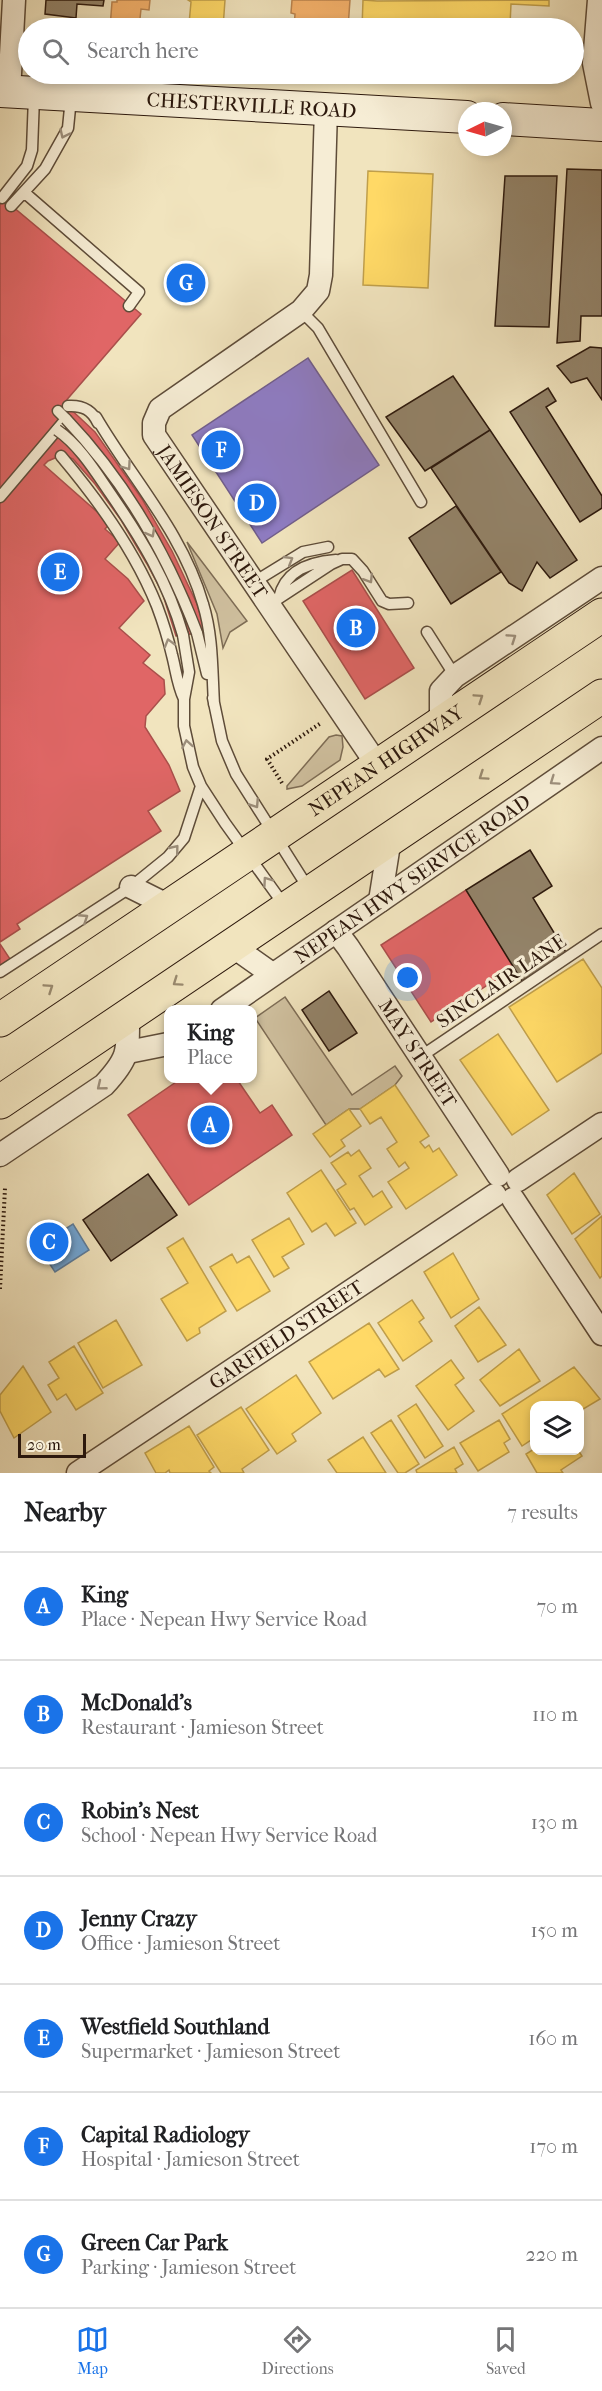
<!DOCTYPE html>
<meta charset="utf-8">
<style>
:root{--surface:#fff;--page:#f6f6f6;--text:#202124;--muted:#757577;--line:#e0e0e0;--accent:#1a73e8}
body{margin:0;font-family:"IM FELL French Canon",serif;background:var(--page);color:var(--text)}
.controls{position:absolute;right:18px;bottom:18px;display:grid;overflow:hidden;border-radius:12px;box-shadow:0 3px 9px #0003}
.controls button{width:54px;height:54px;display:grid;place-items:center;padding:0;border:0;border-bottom:2px solid var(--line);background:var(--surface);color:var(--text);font:30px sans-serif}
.compass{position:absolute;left:458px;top:102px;width:54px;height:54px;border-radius:50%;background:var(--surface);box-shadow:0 3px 9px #0003;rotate:265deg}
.scale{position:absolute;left:18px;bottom:15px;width:68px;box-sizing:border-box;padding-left:6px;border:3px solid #2d190d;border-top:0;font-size:16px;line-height:21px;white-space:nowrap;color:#2d190d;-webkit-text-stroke:4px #f6edd5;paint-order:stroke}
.you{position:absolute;left:408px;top:978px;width:21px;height:21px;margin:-15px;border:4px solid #fff;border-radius:50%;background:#1a73e8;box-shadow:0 0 0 9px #1a73e833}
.badge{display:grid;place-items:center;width:39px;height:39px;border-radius:50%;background:var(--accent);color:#fff;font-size:20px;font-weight:700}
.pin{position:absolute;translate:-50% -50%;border:3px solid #fff;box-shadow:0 2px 6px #0006}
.popup{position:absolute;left:164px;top:1005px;width:93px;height:78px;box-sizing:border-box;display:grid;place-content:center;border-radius:12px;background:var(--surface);filter:drop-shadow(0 2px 4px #0005);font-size:20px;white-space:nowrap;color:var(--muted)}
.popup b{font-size:22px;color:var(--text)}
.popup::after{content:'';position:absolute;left:50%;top:100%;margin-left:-12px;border:12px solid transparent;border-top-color:var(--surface)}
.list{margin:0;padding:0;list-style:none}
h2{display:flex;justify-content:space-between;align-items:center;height:78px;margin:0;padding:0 24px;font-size:26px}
h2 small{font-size:20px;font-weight:400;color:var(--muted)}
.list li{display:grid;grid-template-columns:39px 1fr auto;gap:18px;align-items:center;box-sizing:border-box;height:108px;padding:0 24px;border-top:2px solid var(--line)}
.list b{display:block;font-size:22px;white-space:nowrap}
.list p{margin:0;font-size:20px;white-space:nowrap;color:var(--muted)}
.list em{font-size:20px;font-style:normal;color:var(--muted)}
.icon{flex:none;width:33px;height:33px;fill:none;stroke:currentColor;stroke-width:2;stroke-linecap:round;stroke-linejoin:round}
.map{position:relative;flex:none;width:602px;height:1473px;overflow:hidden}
.search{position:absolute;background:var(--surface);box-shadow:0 3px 9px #0003;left:18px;right:18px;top:18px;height:66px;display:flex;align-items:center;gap:15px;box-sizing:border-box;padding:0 21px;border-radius:33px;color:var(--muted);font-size:22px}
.sheet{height:834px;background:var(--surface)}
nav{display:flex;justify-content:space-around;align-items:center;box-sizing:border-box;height:84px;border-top:2px solid var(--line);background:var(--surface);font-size:16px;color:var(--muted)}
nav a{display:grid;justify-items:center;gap:3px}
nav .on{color:var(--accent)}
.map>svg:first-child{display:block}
</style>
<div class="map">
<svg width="602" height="1473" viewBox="0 0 602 1473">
<rect width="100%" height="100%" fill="#f1e4be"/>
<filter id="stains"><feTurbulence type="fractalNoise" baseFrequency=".00333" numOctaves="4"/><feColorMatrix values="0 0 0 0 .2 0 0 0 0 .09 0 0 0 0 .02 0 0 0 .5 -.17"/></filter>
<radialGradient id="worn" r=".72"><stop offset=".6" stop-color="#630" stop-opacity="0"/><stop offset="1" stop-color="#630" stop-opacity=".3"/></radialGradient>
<path fill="#d0c1a0" stroke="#7e6d56" stroke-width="1.5" d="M187,542l60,79 -17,11 -7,16 -6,-34z
M336,735l6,1 1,11 -3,13 -38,26 -15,3v-3l42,-49z
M285,997l67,98 43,-29 7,10 -7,9 -35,24h-11l-23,16 -71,-107z"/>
<path fill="#ffd966" stroke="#c09f4b" stroke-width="1.5" d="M188,0h37l-2,28h-38v-4h4l2,-22z
M363,0l14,1 172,-1v6l-38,-2 -1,21 35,1v2h-183z
M368,171l65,3 -5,114 -65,-3z
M583,959l19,29v65l-45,29 -48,-75z
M498,1034l51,76 -37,25 -52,-75z
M395,1085l34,51 -9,6 5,6 4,-3 4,7 6,-4 18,27 -51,34 -18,-27 21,-14 -4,-6 -6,5 -12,-18 10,-7 -16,-25 -11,7 -10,-15z
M349,1109l12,17 -20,14 4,6 -15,11 -17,-23z
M359,1150l12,18 -12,8 14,21 9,-6 10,16 -27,18 -11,-17 -4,2 -13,-20 9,-6 -15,-21 17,-11 3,4z
M321,1170l35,53 -21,13 -9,-13 -14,9 -25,-39z
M574,1173l26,41 -28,20 -25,-39z
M602,1216v60l-2,2 -25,-39z
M289,1218l15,26 -22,13 7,11 -15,9 -22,-37z
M183,1238l43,73 -27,17 1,5 -13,8 -26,-42 27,-16 -21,-35z
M453,1253l26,46 -28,19 -27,-46z
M232,1254l5,9 12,-7 21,35 -33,20 -27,-44z
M412,1300l12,18 -5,4 13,19 -29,20 -25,-38z
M479,1307l27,38 -28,17 -23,-36z
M116,1320l26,45 -39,23 -25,-45z
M369,1323l30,46 -14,8 -6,-8 -46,30 -24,-37z
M74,1346l29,47 -27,17 -10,-16 -9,6 -9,-15 11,-7 -10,-16z
M519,1349l21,32 -40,25 -20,-26z
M451,1360l13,18 -9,7 19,26 -26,19 -32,-44z
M23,1366l28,46 -37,26 -14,-27v-16z
M574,1367l26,32 -20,12v-5h-46v32l-12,8 -20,-32z
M296,1375l25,38 -29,21 4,7 -19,13 -31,-45z
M416,1404l27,42 -18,12 -27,-42z
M241,1407l28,43 -27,19 2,4h-23l-24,-38z
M391,1420l28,44 -14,9h-7l-27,-40z
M499,1420l11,19 -6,4 5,9 -31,19 -18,-28z
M189,1426l25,41 -5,4 2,2h-41l-1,-3 -4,3h-9l-11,-20z
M363,1437l23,36h-49l-9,-13z
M454,1447l9,17 -8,5 2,4h-40l-1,-3z
M534,1449v1h44l4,6 -21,14 2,3h-26l-11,-19z"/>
<path fill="#e06666" stroke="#aa4f4b" stroke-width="1.5" d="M0,196l141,118 -77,89 31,29 47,67 30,52 25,53 9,28 -30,4 -14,-44 -15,-28 -26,-44 -26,-36 -22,-25 -11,-4 -14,6 -4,4 60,53 5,7 -4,4 15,13 -15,17 23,20 16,22 -25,27 31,27 -7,8 21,17 1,14 -19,22 -1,11 24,38 11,26 -32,20 13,20 -144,93 3,5 -20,13z
M352,570l62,98 -49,31 -62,-98z
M466,890l49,77 -84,55 -50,-77z
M0,944l10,15 -10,7z
M182,1078h54l24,35 12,-8 20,30 -103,70 -61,-90z"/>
<path fill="#8e7cc3" stroke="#715e8c" stroke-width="1.5" d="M308,358l71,107 -117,78 -70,-108z"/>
<path fill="#6fa8dc" stroke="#5b7d9e" stroke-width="1.5" d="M73,1224l16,26 -34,22 -17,-26z"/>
<path fill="#f6b26b" stroke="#ba844f" stroke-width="1.5" d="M117,0h33l-1,10 -8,-1 -2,19h-29l2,-26h5z
M292,0h58l-2,28h-54l1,-14 -4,-1z"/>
<path fill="#938369" stroke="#2d190d" stroke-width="1.5" d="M46,0h58l-1,6 -26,-2 -1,14 -31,-4z
M567,169l35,1v146h-21l-1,25 -23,2z
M505,176h52l-8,151 -54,-1z
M590,347l12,1v52l-15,-22 -16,5 -14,-17z
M453,376l37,54 -65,41 -39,-54z
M548,388l8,13 -10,6 56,89v12l-22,14 -70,-110z
M490,430l87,130 -27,18 -13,-16 -15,29 -13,-8 -78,-115z
M456,506l45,66 -50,32 -42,-66z
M530,850l22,36 -19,12 34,56 -45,27 -56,-91z
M329,991l28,42 -28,18 -27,-41z
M148,1174l29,41 -66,46 -28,-41z"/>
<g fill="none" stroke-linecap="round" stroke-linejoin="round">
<g stroke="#5e4c39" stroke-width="13">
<path id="service" d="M25,193l114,99 -10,14
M2,198l25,-32 5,-16 2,-53
M11,206l34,-37 23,-41 3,-30
M301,311l17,17 103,174
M68,406c15,-1 24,4 30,17
M96,417c36,62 87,116 107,187 10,32 9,67 11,100
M61,456c38,45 74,95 96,150 6,16 11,32 15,49 4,15 5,29 12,44
M0,497l66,-78 -8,-8
M254,582l49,-30 25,-5
M279,598c6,-28 31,-36 57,-38
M270,604l61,-40 11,-5h10l11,12 19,30 7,3 19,-1
M427,632l28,44
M197,633l10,41
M183,635l6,37 -5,27v27l9,41 8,19 24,37 59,82
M213,698l9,43 14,33 74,117
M0,972l131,-85 37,-30 16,-19 17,-52
M420,1057l182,-123"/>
</g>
<g stroke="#5e4c39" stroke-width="25">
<g id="minor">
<path d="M599,0l-5,63 8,40"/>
<path d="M9,92l5,-92"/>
<path id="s1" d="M326,109l-5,166 -3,16 -17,20 -141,98 -6,14v12l224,331"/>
<path d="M441,723v-32l14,-15 147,-98"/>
<path d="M131,887l38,19"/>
<path d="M380,901l10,-63"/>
<path id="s2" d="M336,931l12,16 150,228"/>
<path d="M231,945l41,29"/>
<path id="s3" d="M222,1010l380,-262"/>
<path d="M128,1052l40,-8"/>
<path d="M0,1155l104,-70c25,-27 24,-33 24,-69"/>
<path d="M518,1180l84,-56"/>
<path d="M513,1199l89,135"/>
<path id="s4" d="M78,1473l417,-278"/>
</g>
</g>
<g stroke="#2d190d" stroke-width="34">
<g id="secondary">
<path id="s5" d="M0,91l467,26"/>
<path d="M503,119l99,6"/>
</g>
</g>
<g stroke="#2d190d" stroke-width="35">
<g id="trunk">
<path id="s6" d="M0,1020l602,-405"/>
<path d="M0,1102l602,-406"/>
</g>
</g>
<path stroke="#2d190d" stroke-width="4" stroke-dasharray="1.5 3" stroke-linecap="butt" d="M282,783l-15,-24 54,-36
M0,1289l5,-101"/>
<use href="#service" stroke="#f6edd5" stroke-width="10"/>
<use href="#minor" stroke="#f6edd5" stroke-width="22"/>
<use href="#secondary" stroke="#f6edd5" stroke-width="32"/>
<use href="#trunk" stroke="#f1e4be" stroke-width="33"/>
<g stroke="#5e4c39" stroke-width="13" stroke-linecap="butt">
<path id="service-bridge" d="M66,419c59,62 101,135 131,214
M57,430c22,15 38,41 53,63 31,45 58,89 73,142"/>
</g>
<use href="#service-bridge" stroke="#f6edd5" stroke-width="10"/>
</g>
<defs><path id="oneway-chevron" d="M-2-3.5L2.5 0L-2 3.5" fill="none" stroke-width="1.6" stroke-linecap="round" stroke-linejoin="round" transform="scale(1.5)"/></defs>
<g stroke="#9c8e7b">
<use href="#oneway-chevron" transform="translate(64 134) rotate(115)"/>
<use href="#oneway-chevron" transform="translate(127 466) rotate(55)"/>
<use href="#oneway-chevron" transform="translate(151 533) rotate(61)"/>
<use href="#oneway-chevron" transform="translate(289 560) rotate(-31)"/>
<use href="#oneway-chevron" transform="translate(369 579) rotate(58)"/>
<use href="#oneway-chevron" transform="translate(512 638) rotate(-34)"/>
<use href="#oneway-chevron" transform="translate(169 643) rotate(-106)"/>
<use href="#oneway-chevron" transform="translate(187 744) rotate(-100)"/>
<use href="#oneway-chevron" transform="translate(554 781) rotate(145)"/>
<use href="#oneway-chevron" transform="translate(255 804) rotate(57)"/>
<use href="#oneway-chevron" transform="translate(175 849) rotate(-51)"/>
<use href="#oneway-chevron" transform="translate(267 881) rotate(-125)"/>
<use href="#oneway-chevron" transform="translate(84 918) rotate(-33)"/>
<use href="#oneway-chevron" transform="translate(101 1086) rotate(141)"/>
</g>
<g stroke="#99896e">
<use href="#oneway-chevron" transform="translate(479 698) rotate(-34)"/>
<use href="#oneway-chevron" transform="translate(483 776) rotate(146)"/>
<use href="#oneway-chevron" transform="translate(177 982) rotate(145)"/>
<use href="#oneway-chevron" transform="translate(49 988) rotate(-34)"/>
</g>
<g text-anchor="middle" stroke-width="6" stroke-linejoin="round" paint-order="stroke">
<g font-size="20" fill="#2d190d" stroke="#f6edd5">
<text dy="7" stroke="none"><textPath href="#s5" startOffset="252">CHESTERVILLE ROAD</textPath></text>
<text dy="7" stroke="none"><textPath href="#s1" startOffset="512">JAMIESON STREET</textPath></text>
<text dy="7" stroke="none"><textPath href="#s6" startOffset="465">NEPEAN HIGHWAY</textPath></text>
<text dy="7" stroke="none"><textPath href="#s3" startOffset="231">NEPEAN HWY SERVICE ROAD</textPath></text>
<text transform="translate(501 981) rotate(-34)" y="7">SINCLAIR LANE</text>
<text dy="7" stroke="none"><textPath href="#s2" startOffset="147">MAY STREET</textPath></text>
<text dy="7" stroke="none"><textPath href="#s4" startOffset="250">GARFIELD STREET</textPath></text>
</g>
</g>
<rect width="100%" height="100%" filter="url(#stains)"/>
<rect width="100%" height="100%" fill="url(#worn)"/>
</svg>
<div class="controls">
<button><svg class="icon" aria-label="layers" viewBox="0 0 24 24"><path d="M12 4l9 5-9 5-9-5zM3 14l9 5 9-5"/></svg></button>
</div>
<svg class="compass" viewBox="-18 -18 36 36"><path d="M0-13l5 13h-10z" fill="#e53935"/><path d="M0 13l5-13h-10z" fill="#757577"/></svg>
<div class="scale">20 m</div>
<div class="you"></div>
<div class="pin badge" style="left:210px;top:1125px">A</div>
<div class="popup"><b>King</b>Place</div>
<div class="pin badge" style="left:356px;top:628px">B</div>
<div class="pin badge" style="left:49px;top:1242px">C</div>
<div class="pin badge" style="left:257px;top:503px">D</div>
<div class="pin badge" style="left:60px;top:572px">E</div>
<div class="pin badge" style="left:221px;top:450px">F</div>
<div class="pin badge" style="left:186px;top:283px">G</div>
<div class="search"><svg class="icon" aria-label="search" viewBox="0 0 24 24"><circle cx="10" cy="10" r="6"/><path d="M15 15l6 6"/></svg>Search here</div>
</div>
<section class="sheet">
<h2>Nearby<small>7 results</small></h2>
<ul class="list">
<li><span class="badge">A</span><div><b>King</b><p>Place · Nepean Hwy Service Road</p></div><em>70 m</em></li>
<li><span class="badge">B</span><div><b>McDonald's</b><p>Restaurant · Jamieson Street</p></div><em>110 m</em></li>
<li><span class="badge">C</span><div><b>Robin's Nest</b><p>School · Nepean Hwy Service Road</p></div><em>130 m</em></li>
<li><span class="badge">D</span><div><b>Jenny Crazy</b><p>Office · Jamieson Street</p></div><em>150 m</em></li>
<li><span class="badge">E</span><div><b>Westfield Southland</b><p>Supermarket · Jamieson Street</p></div><em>160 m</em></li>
<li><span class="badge">F</span><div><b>Capital Radiology</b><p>Hospital · Jamieson Street</p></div><em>170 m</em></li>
<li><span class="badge">G</span><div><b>Green Car Park</b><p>Parking · Jamieson Street</p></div><em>220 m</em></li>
</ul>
</section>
<nav>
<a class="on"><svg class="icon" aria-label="map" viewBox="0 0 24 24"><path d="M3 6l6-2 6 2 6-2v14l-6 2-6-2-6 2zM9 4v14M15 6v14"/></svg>Map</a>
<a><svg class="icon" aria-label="directions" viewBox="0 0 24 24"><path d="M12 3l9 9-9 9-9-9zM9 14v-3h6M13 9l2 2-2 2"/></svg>Directions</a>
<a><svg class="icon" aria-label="saved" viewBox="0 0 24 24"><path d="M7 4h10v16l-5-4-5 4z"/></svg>Saved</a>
</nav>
